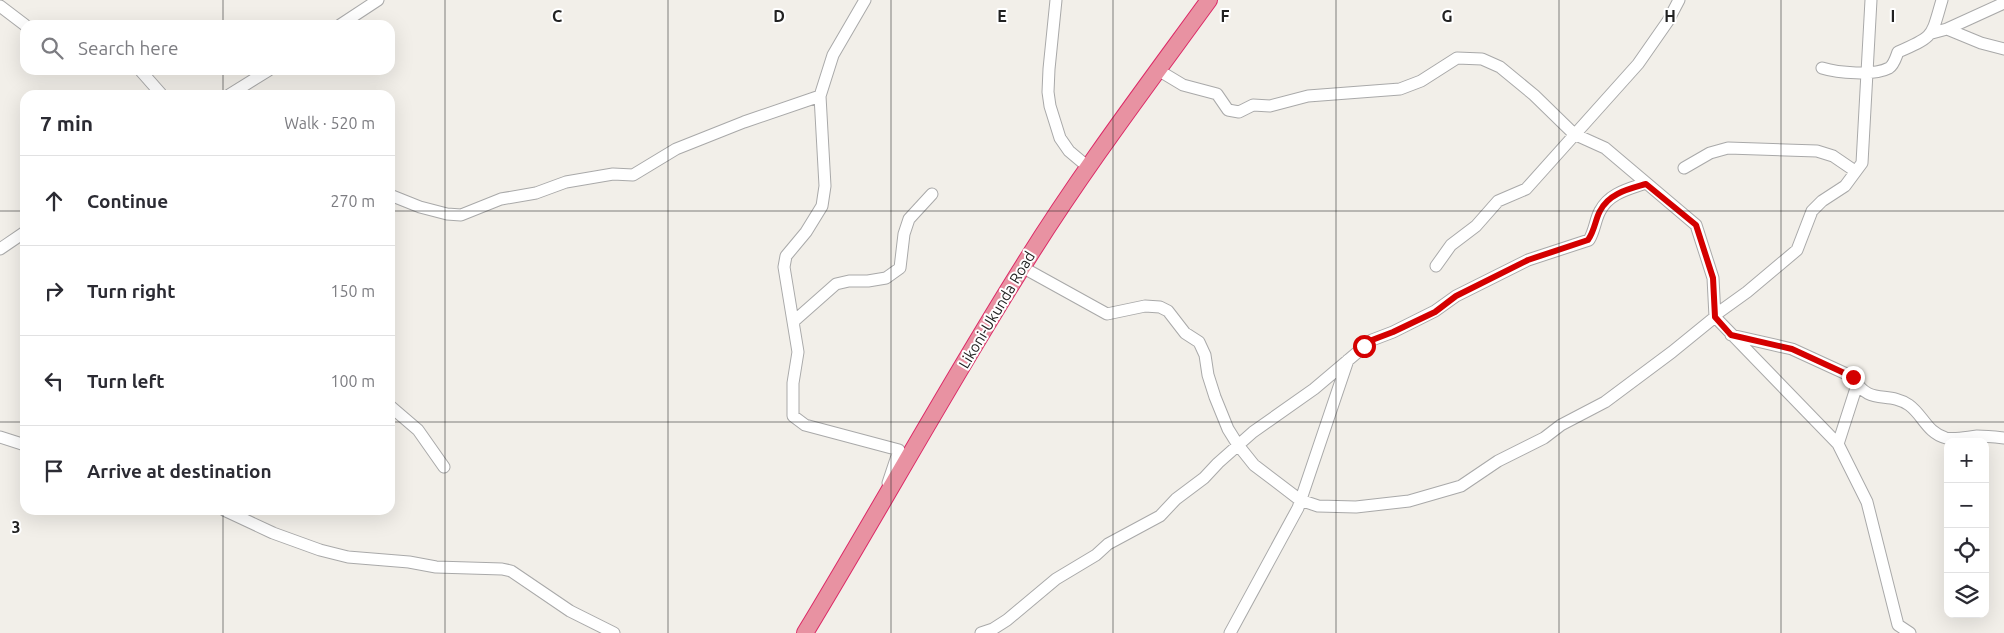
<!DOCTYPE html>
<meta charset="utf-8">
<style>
:root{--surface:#fff;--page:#f7f7f7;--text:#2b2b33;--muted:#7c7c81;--line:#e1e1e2}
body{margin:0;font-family:Ubuntu,sans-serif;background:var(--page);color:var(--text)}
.controls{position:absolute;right:15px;bottom:15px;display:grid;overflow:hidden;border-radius:10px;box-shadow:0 5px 20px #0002}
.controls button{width:45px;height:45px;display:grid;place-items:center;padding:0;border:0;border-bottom:1px solid var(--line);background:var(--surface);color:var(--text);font:25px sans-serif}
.stop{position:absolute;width:15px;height:15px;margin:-11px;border:4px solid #d40000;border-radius:50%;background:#fff}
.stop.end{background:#d40000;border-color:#fff;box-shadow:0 1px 5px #0008}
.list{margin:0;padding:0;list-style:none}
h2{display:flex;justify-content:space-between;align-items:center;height:65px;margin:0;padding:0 20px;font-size:21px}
h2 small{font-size:16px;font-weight:400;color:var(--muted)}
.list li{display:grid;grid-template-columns:32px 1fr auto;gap:15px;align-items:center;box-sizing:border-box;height:90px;padding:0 20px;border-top:1px solid var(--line)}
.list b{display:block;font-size:19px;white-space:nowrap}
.list em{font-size:16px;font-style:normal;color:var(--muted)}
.icon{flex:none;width:28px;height:28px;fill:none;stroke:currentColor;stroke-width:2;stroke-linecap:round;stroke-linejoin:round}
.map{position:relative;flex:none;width:2004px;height:633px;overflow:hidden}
.search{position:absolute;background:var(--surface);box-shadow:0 5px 20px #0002;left:20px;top:20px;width:375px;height:55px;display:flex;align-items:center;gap:12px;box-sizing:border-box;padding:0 18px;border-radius:15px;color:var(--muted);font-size:19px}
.panel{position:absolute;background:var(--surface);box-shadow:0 5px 20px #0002;left:20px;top:90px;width:375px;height:425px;border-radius:15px}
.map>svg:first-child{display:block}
</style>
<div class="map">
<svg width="2004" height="633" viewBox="0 0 2004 633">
<rect width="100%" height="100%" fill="#f2efe9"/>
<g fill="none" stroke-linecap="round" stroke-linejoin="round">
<g stroke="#a9a9a9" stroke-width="13">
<path id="minor" d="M1056,0l-7,69 -1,23 2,14 10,32 9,13 19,16
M0,6l25,19
M340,25l38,-25
M1947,29l34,14 23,6
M1932,33l15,-4 57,-26
M1822,68c16,5 52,8 67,0 5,-3 7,-11 9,-16 37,-16 33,-15 44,-52
M140,70l22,25
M1158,70l25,15 34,9 11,16 11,2 14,-7 17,1 38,-10 92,-7 21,-8 36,-23 25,1 18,8 34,28 40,39 31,14 91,77 17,53 2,39 123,127 29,58 31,123 12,8
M229,95l40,-25
M820,96l5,90 -3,20 -16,26 -20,24 -2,11 14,85 -5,31v33l12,9 94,25 -11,33
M1684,168l26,-15 18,-5 89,3 16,5 22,15
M390,195l30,12 27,7 14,1 40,-16 35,-6 30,-11 47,-8 20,1 43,-26 68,-27 76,-26 13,-41 32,-55
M0,249l25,-17
M1436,266l15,-21 25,-19 22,-25 28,-12 112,-125 30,-43 11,-21
M1022,267l85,47 38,-8 15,1 8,4 17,22 14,9 6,13 3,20 7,22 13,32 10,16 16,20 46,35 18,6 38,1 53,-6 52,-15 37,-25 46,-23 17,-13 44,-23 67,-50 43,-35
M1715,315l32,-23 50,-42 15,-39 10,-10 23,-15 17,-23 9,-163
M793,322l43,-38 13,-3h19l18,-3 14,-10 4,-34 5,-15 23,-25
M1731,335l61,14 61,28c16,30 34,13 56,28 14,10 18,28 37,33 9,2 21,-1 31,-2 9,0 18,1 27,2
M390,406l28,24 26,37
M0,437l25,8
M1838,444l19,-59
M224,510l49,23 47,17 28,7 61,5 27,5 66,2 9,2 59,40 44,22
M981,633l12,-4 14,-9 49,-41 40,-24 12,-11 52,-28 16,-17 28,-21 14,-15 35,-31 61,-43 58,-49 21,-8 42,-21 21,-15 72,-36 61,-20c6,-10 6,-20 11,-29 9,-18 29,-22 46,-28
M1230,633l68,-125 50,-148"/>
</g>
<g stroke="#dc2a67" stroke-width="18">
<path id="highway" d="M805,633c74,-122 142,-246 218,-367 57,-92 122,-178 186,-266"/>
</g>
<use href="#minor" stroke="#fff" stroke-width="11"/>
<use href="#highway" stroke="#e892a2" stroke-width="16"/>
</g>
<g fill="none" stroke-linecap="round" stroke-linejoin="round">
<path stroke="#d40000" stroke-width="6" d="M1364,346l8,-6 21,-8 42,-20 21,-16 72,-36 60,-20c7,-10 7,-20 12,-29 9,-18 29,-22 46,-27l50,41 17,53 2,39 16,18 61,14 61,28"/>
</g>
<path fill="none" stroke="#222" stroke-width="1" stroke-opacity="0.55" d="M223,0v25M445,0v633M668,0v633M891,0v633M1113,0v633M1336,0v633M1559,0v633M1781,0v633M223,70v25M0,211h25M390,211h1614M0,422h25M390,422h1614M223,510v123"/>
<g text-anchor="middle" stroke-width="4" stroke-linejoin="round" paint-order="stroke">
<g font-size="15" fill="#222" stroke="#fff">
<text transform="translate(997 310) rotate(-59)" y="5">Likoni-Ukunda Road</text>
</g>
</g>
<g font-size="16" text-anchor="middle" font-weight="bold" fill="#222" stroke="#fff" stroke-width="4" stroke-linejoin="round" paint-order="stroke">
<text x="557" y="22">C</text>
<text x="779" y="22">D</text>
<text x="1002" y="22">E</text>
<text x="1225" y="22">F</text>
<text x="1447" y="22">G</text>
<text x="1670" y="22">H</text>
<text x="1893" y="22">I</text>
<text x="16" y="533">3</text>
</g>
</svg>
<div class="controls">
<button>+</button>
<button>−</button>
<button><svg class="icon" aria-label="locate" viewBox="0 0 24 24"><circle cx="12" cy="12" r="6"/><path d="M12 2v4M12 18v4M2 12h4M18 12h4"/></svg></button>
<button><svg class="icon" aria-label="layers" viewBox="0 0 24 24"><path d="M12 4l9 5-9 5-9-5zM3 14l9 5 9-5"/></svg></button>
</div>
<div class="stop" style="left:1364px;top:346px"></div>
<div class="stop end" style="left:1853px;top:377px"></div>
<div class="search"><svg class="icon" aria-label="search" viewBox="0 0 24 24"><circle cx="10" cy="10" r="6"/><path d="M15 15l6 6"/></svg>Search here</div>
<section class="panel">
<h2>7 min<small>Walk · 520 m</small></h2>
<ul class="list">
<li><svg class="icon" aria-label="ahead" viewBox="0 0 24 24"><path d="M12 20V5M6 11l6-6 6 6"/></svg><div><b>Continue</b></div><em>270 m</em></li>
<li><svg class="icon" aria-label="right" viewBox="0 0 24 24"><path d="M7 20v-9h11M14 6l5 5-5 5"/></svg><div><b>Turn right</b></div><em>150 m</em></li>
<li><svg class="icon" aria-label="left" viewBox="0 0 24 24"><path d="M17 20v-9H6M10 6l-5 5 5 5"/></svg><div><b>Turn left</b></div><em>100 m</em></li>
<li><svg class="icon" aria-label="arrive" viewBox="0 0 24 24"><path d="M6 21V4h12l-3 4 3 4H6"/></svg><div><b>Arrive at destination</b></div></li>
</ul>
</section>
</div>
